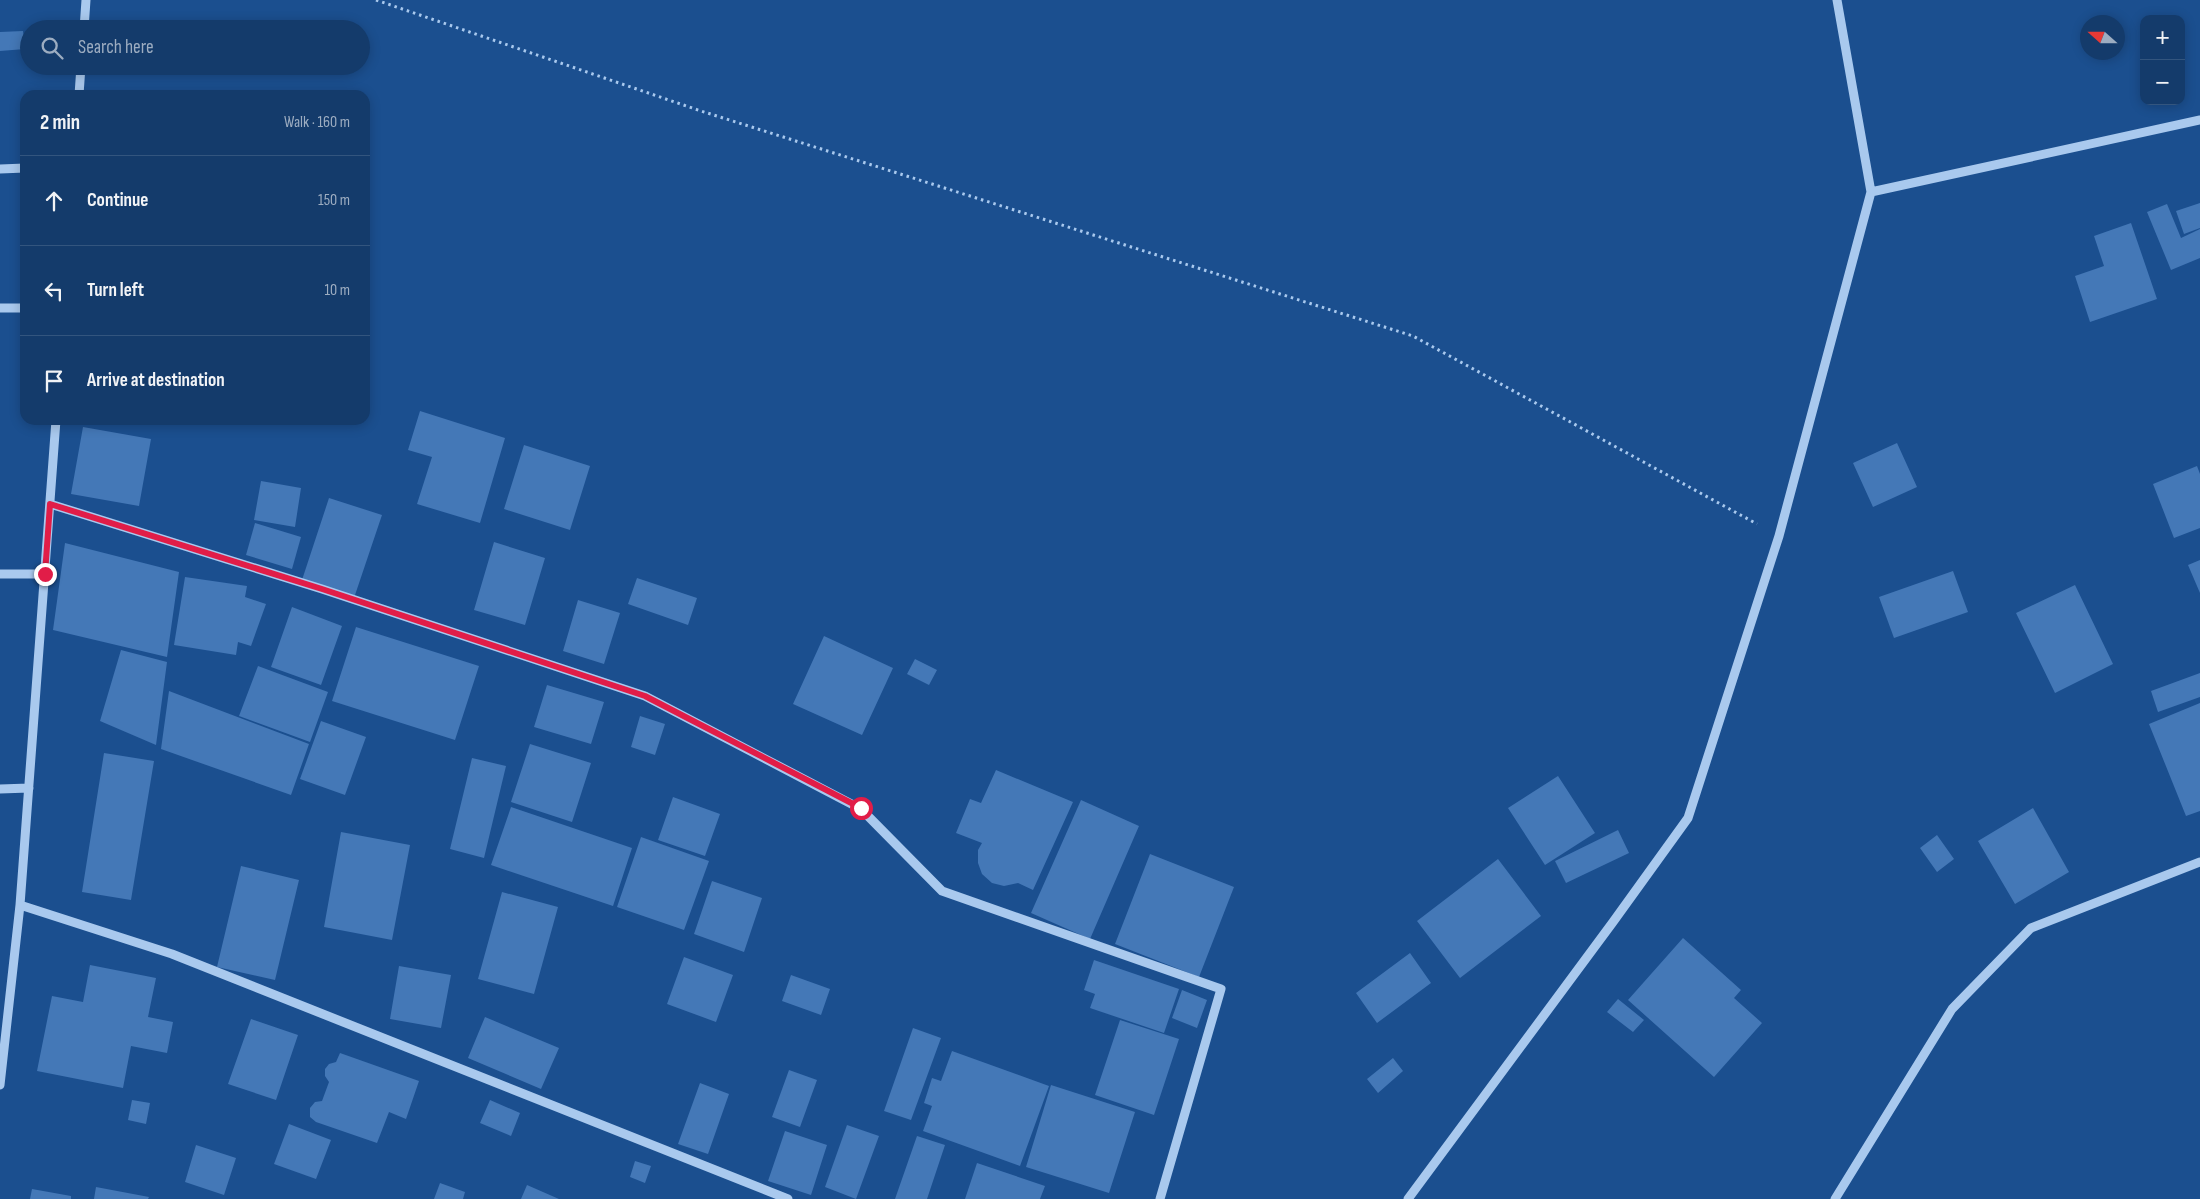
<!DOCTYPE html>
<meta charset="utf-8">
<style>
:root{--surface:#143b6b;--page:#214673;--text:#f1f3f6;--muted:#9dadc1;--line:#33557e}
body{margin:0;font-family:"Sofia Sans Condensed",sans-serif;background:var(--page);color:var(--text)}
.controls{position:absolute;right:15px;top:15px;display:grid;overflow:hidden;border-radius:10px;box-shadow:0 2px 12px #0003}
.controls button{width:45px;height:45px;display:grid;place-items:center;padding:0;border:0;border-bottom:1px solid var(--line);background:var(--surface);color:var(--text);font:25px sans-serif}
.compass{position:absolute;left:2080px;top:15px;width:45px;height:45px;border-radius:50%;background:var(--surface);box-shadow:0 2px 12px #0003;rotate:291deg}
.stop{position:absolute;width:15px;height:15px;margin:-11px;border:4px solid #e11d48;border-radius:50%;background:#fff}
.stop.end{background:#e11d48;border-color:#fff;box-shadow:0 1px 5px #0008}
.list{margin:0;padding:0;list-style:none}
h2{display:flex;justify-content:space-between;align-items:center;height:65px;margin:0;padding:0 20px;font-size:21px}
h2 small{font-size:16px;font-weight:400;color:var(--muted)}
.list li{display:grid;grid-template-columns:32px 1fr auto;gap:15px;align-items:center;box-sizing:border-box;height:90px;padding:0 20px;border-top:1px solid var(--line)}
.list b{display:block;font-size:19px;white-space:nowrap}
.list em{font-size:16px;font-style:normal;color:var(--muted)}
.icon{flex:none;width:28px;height:28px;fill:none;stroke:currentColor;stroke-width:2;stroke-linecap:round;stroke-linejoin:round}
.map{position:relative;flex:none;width:2200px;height:1199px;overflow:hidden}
.search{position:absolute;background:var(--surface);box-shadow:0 2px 12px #0003;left:20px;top:20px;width:350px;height:55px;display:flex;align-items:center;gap:12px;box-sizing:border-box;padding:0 18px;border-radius:28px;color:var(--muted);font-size:19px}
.panel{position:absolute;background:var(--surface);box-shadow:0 2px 12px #0003;left:20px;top:90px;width:350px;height:335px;border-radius:15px}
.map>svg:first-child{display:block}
</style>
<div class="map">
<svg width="2200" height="1199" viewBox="0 0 2200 1199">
<rect width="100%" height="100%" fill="#1b4f8f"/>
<path fill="#4478b7" d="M23,31l2,18 -25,2v-19z
M2200,203v25l-16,6 -8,-23z
M2167,204l14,34 19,-9v29l-29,12 -24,-58z
M2131,223l26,76 -67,23 -15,-46 29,-10 -10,-30z
M420,411l85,27 -25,85 -63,-19 15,-47 -24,-7z
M83,427l68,12 -12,67 -68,-12z
M1897,443l20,44 -44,20 -20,-44z
M524,445l66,21 -20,64 -66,-21z
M2197,466l3,8v54l-26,10 -21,-54z
M261,481l40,7 -6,39 -41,-7z
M329,498l53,17 -28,83 -52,-18z
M255,523l46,14 -9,32 -46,-14z
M494,542l51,16 -20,67 -51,-15z
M65,543l114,29 -12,85 -114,-27z
M2200,560v33l-12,-28z
M1953,571l15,41 -74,26 -15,-41z
M185,577l62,9 -2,11 21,7 -15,42 -13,-4 -2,13 -62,-10z
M637,578l60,20 -9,27 -60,-21z
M2075,585l38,79 -58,29 -39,-80z
M578,600l42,13 -16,51 -41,-13z
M292,607l50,19 -21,59 -50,-18z
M356,627l123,39 -24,74 -123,-39z
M824,636l69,32 -31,67 -69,-31z
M121,650l46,12 -11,83 -56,-24z
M915,659l22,11 -8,15 -22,-11z
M258,666l70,26 -18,50 -71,-26z
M2200,673v24l-42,15 -7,-21z
M547,685l57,17 -13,42 -57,-17z
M169,691l140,53 -18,51 -130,-46z
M2200,703v108l-14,5 -37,-92z
M640,716l25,8 -10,31 -24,-8z
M321,721l45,16 -21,58 -45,-16z
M530,744l61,19 -19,59 -61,-20z
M104,753l50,8 -23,139 -49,-8z
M472,758l34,8 -22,92 -34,-9z
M996,770l77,32 -40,88 -15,-7 -14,3 -12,-3 -10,-9 -4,-11v-13l4,-7 -26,-10 14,-34 11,4z
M1558,776l37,57 -50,32 -37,-57z
M673,797l47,17 -15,42 -47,-16z
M1081,800l58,26 -49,113 -59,-26z
M511,807l121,41 -19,58 -122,-41z
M2033,808l36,64 -54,32 -37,-63z
M1618,830l11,23 -63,30 -11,-22z
M341,832l69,13 -18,95 -68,-13z
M1937,835l17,24 -17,13 -17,-24z
M641,837l68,24 -25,69 -67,-23z
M1150,854l84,33 -35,90 -84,-33z
M1498,859l43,57 -81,62 -43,-57z
M241,866l58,14 -24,100 -58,-13z
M712,881l50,17 -18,54 -50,-18z
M502,892l56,15 -24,87 -56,-15z
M1683,938l58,52 -7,8 28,25 -48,54 -86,-77z
M1410,953l21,30 -54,40 -21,-30z
M684,957l49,18 -17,47 -49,-18z
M1094,960l85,29 -15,44 -74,-25 5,-14 -11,-4z
M90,965l66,13 -8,39 25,5 -6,31 -36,-7 -8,42 -86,-17 15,-75 31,6z
M399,966l52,9 -10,53 -51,-9z
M791,975l39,14 -9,26 -39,-14z
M1182,990l25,10 -10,28 -25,-10z
M1618,999l26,21 -11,12 -26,-20z
M485,1017l74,31 -18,41 -73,-31z
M251,1019l47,16 -22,65 -48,-16z
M1120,1020l59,19 -25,76 -59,-20z
M913,1028l28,10 -30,82 -27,-9z
M952,1051l97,35 -29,80 -97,-35 9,-25 -8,-3 8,-25 9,3z
M340,1053l79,28 -13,38 -17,-7 -12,31 -61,-21 -6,-5v-9l5,-6 7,-1 7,-19 -4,-6v-7l4,-5 7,-2z
M1393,1058l10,13 -25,22 -11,-14z
M789,1070l28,10 -17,47 -28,-10z
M700,1083l29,11 -21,60 -30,-10z
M1051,1085l84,27 -26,81 -83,-26z
M132,1100l18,3 -4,21 -18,-4z
M490,1100l30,13 -9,23 -31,-13z
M289,1124l42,16 -15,39 -42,-15z
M847,1125l32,11 -23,63 -31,-12z
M785,1131l42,14 -16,50 -43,-14z
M917,1136l28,9 -18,54h-32z
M196,1145l40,13 -12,37 -39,-13z
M635,1161l16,5 -6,17 -15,-6z
M977,1163l68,23 -5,13h-75z
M440,1183l25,9 -2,7h-29z
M527,1185l32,14h-38z
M96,1187l53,10 -1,2h-54z
M32,1189l39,7v3h-41z"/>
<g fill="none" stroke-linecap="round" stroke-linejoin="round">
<path stroke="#a9c9ee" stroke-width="3" stroke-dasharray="2.5 4" stroke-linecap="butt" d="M376,0l325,111 712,225 344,188"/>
<path stroke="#a9c9ee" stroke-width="9" d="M1837,0l34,192
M84,29l2,-29
M79,95l2,-29
M0,169l25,-1
M0,308h25
M50,504l272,85 323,107 216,113 81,82 279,98 -61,210
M0,574h45
M0,789l29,-1
M20,905l152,49 616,245
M0,1085l20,-180 36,-485
M1408,1199l205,-277 75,-104 91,-282 92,-344 329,-72
M1835,1199l117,-190 79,-81 169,-66"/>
</g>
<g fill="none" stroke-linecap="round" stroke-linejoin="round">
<path stroke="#e11d48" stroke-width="6" d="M45,574l5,-70 272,85 323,107 216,112"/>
</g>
</svg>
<div class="controls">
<button>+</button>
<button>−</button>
</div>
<svg class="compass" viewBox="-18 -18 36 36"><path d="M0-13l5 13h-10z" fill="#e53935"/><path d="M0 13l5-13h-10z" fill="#9dadc1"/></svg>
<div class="stop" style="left:861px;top:808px"></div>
<div class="stop end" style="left:45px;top:574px"></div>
<div class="search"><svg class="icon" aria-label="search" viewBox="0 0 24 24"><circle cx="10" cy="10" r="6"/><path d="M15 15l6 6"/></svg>Search here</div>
<section class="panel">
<h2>2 min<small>Walk · 160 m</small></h2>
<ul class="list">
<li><svg class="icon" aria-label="ahead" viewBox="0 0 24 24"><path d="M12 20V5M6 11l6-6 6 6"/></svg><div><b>Continue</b></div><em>150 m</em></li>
<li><svg class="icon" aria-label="left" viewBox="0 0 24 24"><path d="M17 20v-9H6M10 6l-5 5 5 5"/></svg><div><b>Turn left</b></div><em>10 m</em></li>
<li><svg class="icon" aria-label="arrive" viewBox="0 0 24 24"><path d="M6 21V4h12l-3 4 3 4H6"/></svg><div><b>Arrive at destination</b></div></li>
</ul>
</section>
</div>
